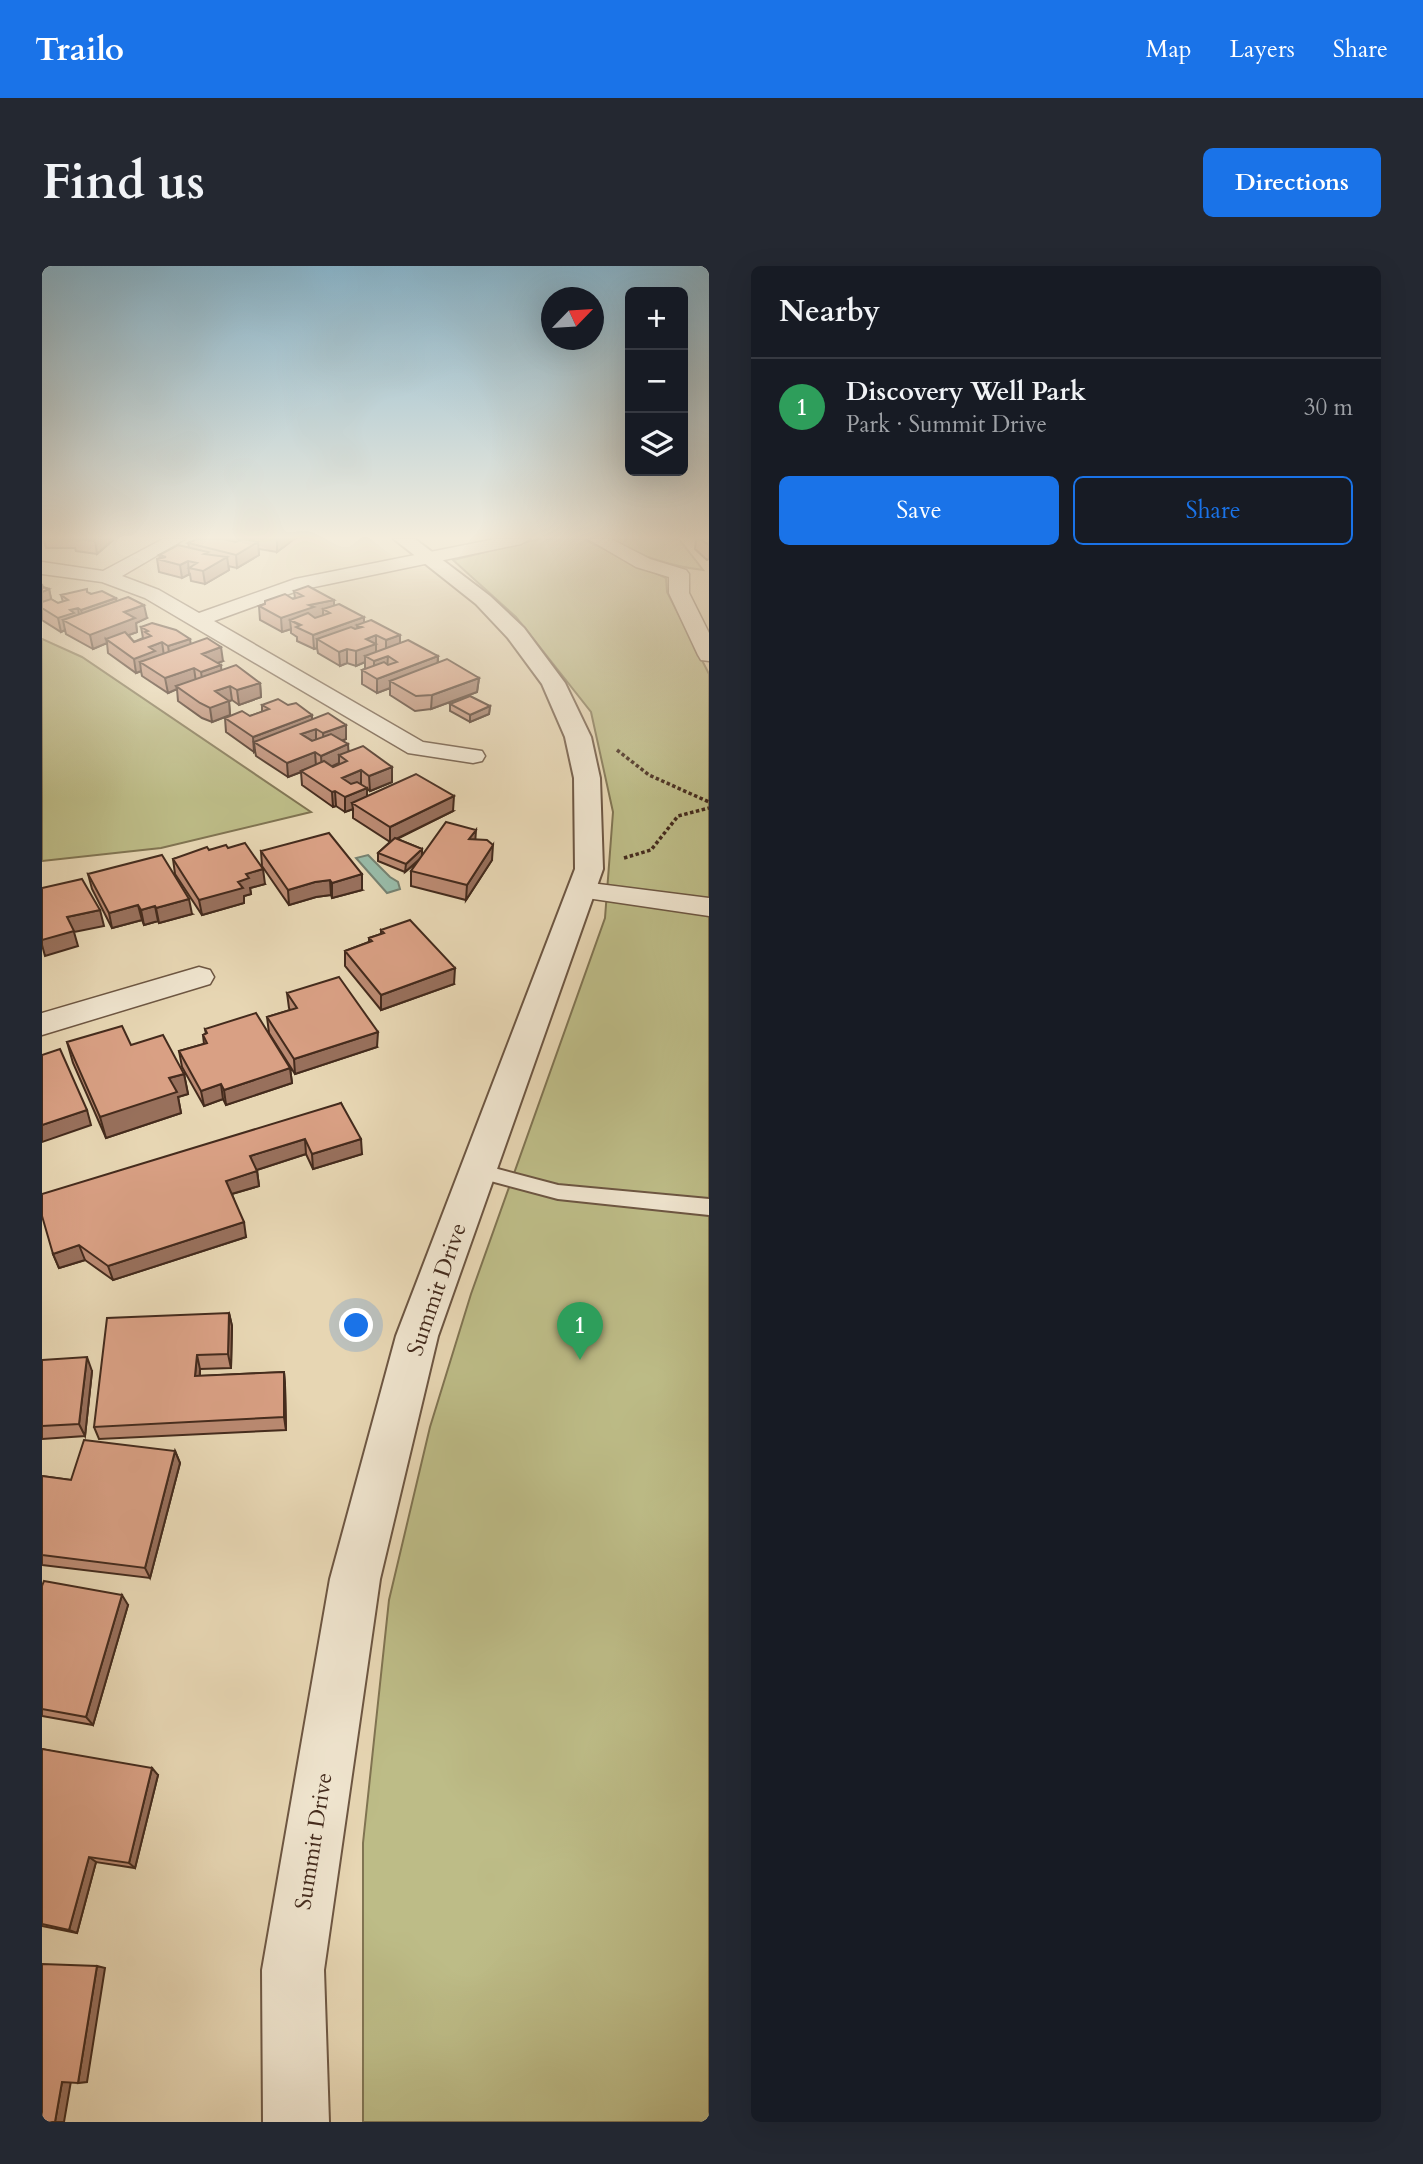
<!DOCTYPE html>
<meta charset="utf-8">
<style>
:root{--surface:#171b24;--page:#242831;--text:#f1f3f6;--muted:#9ea1a6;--line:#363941;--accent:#1a73e8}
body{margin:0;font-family:Cardo,serif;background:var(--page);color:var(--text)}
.controls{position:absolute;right:21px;top:21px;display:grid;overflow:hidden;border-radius:10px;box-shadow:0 7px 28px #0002}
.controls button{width:63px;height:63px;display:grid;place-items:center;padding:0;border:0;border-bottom:2px solid var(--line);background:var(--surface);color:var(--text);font:35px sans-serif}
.compass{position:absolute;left:499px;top:21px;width:63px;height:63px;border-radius:50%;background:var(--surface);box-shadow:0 7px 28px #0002;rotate:65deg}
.you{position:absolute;left:315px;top:1060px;width:24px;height:24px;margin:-18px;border:5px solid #fff;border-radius:50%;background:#1a73e8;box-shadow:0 0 0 10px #1a73e833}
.badge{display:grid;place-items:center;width:46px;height:46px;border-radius:50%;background:var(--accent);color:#fff;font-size:23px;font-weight:700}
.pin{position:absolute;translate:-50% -58px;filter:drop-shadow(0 2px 4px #0008)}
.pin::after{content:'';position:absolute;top:37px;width:24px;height:21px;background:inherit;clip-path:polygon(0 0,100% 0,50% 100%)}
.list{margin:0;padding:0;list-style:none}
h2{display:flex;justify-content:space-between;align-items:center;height:91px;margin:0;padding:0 28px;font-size:30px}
h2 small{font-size:23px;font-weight:400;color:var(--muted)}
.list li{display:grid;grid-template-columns:46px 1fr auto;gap:21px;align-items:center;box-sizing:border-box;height:98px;padding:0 28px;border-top:2px solid var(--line)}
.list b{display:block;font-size:26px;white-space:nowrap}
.list p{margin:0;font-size:23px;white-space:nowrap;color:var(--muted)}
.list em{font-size:23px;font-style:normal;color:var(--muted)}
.actions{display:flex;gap:14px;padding:21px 28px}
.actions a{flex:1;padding:16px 0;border:2px solid var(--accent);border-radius:10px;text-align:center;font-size:24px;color:var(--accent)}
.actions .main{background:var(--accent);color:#fff}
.icon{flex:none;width:38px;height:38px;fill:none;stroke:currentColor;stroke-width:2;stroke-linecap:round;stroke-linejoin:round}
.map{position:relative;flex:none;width:667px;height:1856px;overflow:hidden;border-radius:10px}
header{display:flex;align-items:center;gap:42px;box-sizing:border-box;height:98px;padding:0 35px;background:var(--accent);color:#fff}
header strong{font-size:33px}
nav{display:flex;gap:38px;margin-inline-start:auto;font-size:24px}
.intro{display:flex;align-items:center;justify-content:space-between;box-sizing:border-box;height:168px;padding:0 42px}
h1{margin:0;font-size:49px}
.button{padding:18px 32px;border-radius:10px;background:var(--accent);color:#fff;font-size:24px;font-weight:700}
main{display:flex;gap:42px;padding:0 42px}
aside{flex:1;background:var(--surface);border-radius:10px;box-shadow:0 7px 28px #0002}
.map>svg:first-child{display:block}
</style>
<header>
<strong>Trailo</strong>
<nav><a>Map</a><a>Layers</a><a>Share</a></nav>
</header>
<div class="intro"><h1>Find us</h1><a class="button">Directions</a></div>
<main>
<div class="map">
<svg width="667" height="1856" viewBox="0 0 667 1856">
<rect width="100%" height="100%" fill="#e7d6b3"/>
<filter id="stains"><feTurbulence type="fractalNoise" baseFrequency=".00286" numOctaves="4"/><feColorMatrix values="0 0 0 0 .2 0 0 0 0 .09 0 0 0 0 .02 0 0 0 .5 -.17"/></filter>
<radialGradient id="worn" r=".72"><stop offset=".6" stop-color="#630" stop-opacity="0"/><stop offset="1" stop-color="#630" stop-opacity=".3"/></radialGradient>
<path fill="#bdbc87" stroke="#807452" stroke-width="2" d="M497,273h44l83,39 1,14 42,82v1448h-346v-279l26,-243 41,-173 41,-133 134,-376 8,-106 -22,-100 -75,-95 -63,-57z
M566,273h71l24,31c-35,-4 -64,-14 -95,-31z
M0,373l40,18 229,155 -150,36 -119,13z"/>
<path fill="#98baa7" stroke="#768170" stroke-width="2" d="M326,589l22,22 8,5 2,7 -13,4 -31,-35z"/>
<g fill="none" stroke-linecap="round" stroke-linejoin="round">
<g stroke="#6d5642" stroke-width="4">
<path id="service" d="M437,898l79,21 151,14v16l-151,-16 -86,-23 -2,-5 2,-5z"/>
</g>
<g stroke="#6d5642" stroke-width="3">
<path id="minor" d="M121,273h22l-63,37 37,14 40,23 96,-34 200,-40h35l-9,5 -221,46 -86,31 209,121 59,9 3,5 -3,5 -9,2 -65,-10 -263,-155 -43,-16 -60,-8v-12l61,9z
M546,273h23l39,20 36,11 3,4v19l20,40v28l-8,-1 -3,-5 -29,-62v-16l-33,-10z
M541,616l126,16v18l-136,-20 -4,-6 4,-6z
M157,701l11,3 4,7 -4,7 -168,51v-22z"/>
</g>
<g stroke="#6d5642" stroke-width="4">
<path id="tertiary" d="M352,273h21l75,57 34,32 41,55 26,54 9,41 3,91 -165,467 -58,243 -56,391 5,152h-66l-1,-152 68,-391 66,-243 179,-467 -1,-91 -9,-41 -23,-53 -34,-46 -32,-34z"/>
</g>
<path stroke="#442b1d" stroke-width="3.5" stroke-dasharray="3.5 2.5" stroke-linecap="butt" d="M575,484l32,25 60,27
M582,592l27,-8 27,-34 31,-8"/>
<use href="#service" fill="#efe4ce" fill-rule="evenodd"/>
<use href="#minor" fill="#efe4ce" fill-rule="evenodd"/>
<use href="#tertiary" fill="#efe4ce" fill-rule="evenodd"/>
</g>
<path fill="#bb8a72" stroke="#442b1d" stroke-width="2" d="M2,273h69v1l-16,14 -21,-3 -1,-3h-29z
M155,273h97l-17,13 -18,-3v6l-22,13 -9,-2 1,4 -24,14 -14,-3 -1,-7 -8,4 -23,-6 -2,-13 3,-1 -1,-3 30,-8 -1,-4z
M654,273h13v20l-2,1 -12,-11z
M0,318l1,3 6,2 2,10 7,4 5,-1 -2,-7 27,-2 28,8 31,17 -11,5 1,9 -9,3 6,7 9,-4 -2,-11 50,17 32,17 -6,2 4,8 39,12 1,14 -22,8 -7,-5 -3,1 1,14 -18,7 -10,-4 -24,-17 -1,-12 -9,4 -26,-17 -1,-5 -5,2 -28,-20 -1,-10 -14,6 -27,-15 -1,-4 -4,2 -19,-12z
M252,325l40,9v5l30,17 36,13v8l38,13v7l41,15 -2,14 -46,17 -16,2 -25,-16v-7l-13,5 -15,-9v-14l3,-1v-7l-9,4 -9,-3 -7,3 -22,-13 -1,-5 -3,1 -17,-8v-4l-6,-4v-4l-9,3 -22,-12 -1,-14 36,-8z
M408,438l40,2 -1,8 -19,8 -20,-11z
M220,439l50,14 34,6v14l-4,2 7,10 43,16v15l-22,9 -3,-2v8l86,14 -56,28 25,10v6l53,-15 17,20 -26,40 -55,-14v-15l8,-11 -14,12 -27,-11v-8l12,-11 -37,-24v-9l-8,3 -9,-6 -3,1 -31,-22 -1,-13 -13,5 -32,-21 -1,-5 -1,1 -28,-20 -1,-14 25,-2 12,-4z
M186,582l37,36 -15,4 1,6 -7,2v7l-42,12 -27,-41 -2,-15 36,-9z
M219,585l101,39 -30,8 -1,-3 -15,2 -27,8 -27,-39z
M46,608l104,40 -33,9 -1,-2 -14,4 -2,-5 -30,8 -20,-39z
M339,664l73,54 -73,26 -36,-44v-15l24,-9v-4l12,-4z
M245,727l90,54 -82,27 -26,-41 -2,-16 23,-7 -1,-2z
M163,763l85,39 2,15 -66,22 -3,-6 -19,7 -22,-39 -3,-16 25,-7 -1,-9 3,-1z
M25,776l64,3 53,29 4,20 -10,3 3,16 -75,25 -33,-75z
M299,837l21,51 -49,15 -7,-15 -49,16 2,16 -27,8 14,43 -133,43 -28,-20 -26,8 -6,-14z
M187,1047l3,13 -1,42 -31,1v7l84,-4 1,13 1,45 -187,9 -5,-12z
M0,1094l50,11 -7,65 -43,3z
M133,1185l5,12 -30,115 -108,-13v-89l29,4z
M0,1320l86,19 -35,120 -51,-9z
M0,1483l116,26 -23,93 -39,-6 -19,71 -35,-7z"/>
<path fill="#98705c" stroke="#442b1d" stroke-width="2" d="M55,273h16v1l-16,14 -2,-13z
M235,273h17l-17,13z
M216,276l1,13 -22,13 -1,-13z
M185,291l2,13 -24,14 -2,-13z
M146,295l1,13 -7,4 -2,-13z
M7,323l3,14 -10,4v-15z
M74,332l2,14 -34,12 -3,-14z
M292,334v14l-11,-5v7l-22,10 -11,-6 1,9 -9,3 -1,-14 28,-13z
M102,339l3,13 -11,5 1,9 -27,10 -4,-3 1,4 -14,6 -3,-14 34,-23z
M36,342l2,13 -17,-1 2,10 -4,2 -3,-14 12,-8z
M322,351v14l-2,-4 -5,-2 1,8 -41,6v9l-3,1 -1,-14z
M334,369v23l-11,-2v6l-9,4v-15l10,-12z
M358,369v14l-14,5v-14z
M148,373l2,13 -22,8 -2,-14z
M120,376l2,14 -24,6 1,9 -5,2 -2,-14 15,-12z
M179,381l2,14 -19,7 -2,-14z
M305,383v14l-7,3 -1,-14z
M346,390l-1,14 -13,5v-14z
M396,390l-1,14 -47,11v7l-13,5v-14z
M179,399l1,14 -19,7 -2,-14z
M152,402l2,14 -20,4 1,3 -9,4 -3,-15z
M437,412l-2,14 -46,17 1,-14z
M218,417l1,14 -22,8 -2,-15z
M188,420l2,14 -3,1 1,14 -18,7 -2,-14 5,-17z
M448,440l-1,8 -19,8v-7z
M270,449v14l-58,13 1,9 -1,1 -1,-15z
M304,459v14l-22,9 -1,-15z
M274,463v14l-15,-9z
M306,478l1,15 -10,-4v8l-17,8 -1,-15z
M273,486l1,14 -15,5v1l-13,5 -1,-14z
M350,501v15l-22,9 -1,-15z
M319,504v15l-18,8 -1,-15z
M325,522v15h-15l1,6 -8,3v-15z
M293,525l1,15 -3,1 -1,-15z
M412,530l-1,15 -63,31v-15z
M434,564l-1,15 -6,-6z
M451,579l-1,15 -26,40 1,-15z
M380,583v8l-17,15 1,-8z
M221,603l2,15 -15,4 1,6 -7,2v7l-42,12 -3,-15 39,-18 8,-8z
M320,608v16l-30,8v-15z
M288,614l1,15 -15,2 -27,8 -1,-15 27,-8z
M147,633l3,15 -33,9 -3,-15z
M96,639l4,15 -30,8 -3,-15z
M113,640l3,15 -14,4 -3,-15z
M58,644l4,16 -30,6 4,14 -33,10 -3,-11v-5l25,-23z
M413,702l-1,16 -73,26v-15z
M336,766l-1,15 -82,27 -1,-15z
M248,802l2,15 -66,22 -2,-15z
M142,808l4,20 -10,3 3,16 -75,25 -6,-21 69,-39z
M179,818l2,15 -19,7 -3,-15z
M45,844l4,15 -49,17v-17z
M263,873l1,15 -53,17 -3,-15z
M319,873l1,15 -49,15 -1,-15z
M215,905l2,15 -31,9 -2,-14z
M202,956l2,15 -133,43 -5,-14z
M37,979l6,15 -26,8 -6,-14z
M187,1047l3,13 -1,42 -3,-14z
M155,1089l3,14 -1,20 -4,-13z
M45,1091l5,14 -7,65 -6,-12z
M242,1106l1,13 1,45 -2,-13z
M133,1185l5,12 -30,115 -5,-10z
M80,1329l6,10 -35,120 -7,-8z
M110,1502l6,7 -23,93 -6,-5z
M47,1591l7,5 -19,71 -8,-3z
M55,1700l8,2 -18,114 -9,1z
M29,1815l-7,41h-9l7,-40z"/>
<path fill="#d9a084" stroke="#442b1d" stroke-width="2" d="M34,273h21l-2,2z
M155,273h26l13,3 7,-3 15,3 -22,13 -48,-12z
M658,273h9v6z
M136,279l30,7 -4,2 23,3 -24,14 -14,-3 8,-5 -9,-2 -8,4 -23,-6 9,-2 -7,-2z
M266,320l26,14 -25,5 5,2 -33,11 -22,-12 6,-2v-3l20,-7 8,5 10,-3 -9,-5z
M0,321l7,2 -7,3z
M45,323v3l4,2 11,-3 14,7 -35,12 -3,-2 -8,2 4,3 -16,5 -16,-10v-6l9,-3 7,4 10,-3 -7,-5z
M86,331l16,8 -20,7 11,6 -45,17 -27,-15z
M297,338l25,13 -51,18 -17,-8 5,-2 -11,-5 18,-7 7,5 15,-5 -7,-4z
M329,354l29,15 -14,5 -10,-5 -10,4 10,5 -20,7 -9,-2 -8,3 -22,-13 34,-12 4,2 7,-2 -5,-2z
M110,357l24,7 14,9 -22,7 -6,-4 -13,5 6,4 -21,8 -28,-20 19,-7 9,10 17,-6 -6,-4 3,-1 -7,-4z
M165,372l14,9 -19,7 19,11 -20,7 -7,-4 -29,10 -25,-16z
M366,374l30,16 -61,23 -15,-9 22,-8 4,3 9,-3 -9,-6 -14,5 -9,-5z
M405,393l32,19 -47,17 -16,1 -26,-15z
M194,399l24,18 -23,7 -7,-4 -15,5 14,10 -19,7 -10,-5 -24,-17z
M428,430l20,10 -20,9 -20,-11z
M236,433l10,6 8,-2 16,12 -59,22 -28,-19 17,-7 8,5 19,-7 -7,-4z
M286,447l18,12 -23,8 -7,-4 -15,5 11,7 19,-7 17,10 -27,12 -6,-4 -28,11 -33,-21z
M321,480l29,21 -23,9 -8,-6 -19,8 9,6 6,-2 10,6 -22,9 -10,-6 -3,1 -31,-21 23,-10 9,6 14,-6 -8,-6z
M374,508l38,22 -64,31 -38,-24z
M404,556l30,8 -7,9 18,1 6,5 -26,40 -56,-14z
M287,567l33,41 -30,9 -2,-3 -15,2 -27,8 -27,-39z
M353,572l27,11 -16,15 -28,-11z
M203,577l18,26 -17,5 3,4 -11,4 5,6 -44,12 -26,-41 34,-12 2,3 17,-5 2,3z
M120,589l27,44 -33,9 -1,-2 -14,4 -3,-5 -29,8 -21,-39z
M40,613l18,31 -33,7 7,14 -32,9v-52z
M368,654l45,48 -74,27 -36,-44 27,-10 -3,-3 15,-5 -3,-3z
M297,711l39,55 -84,27 -27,-42 30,-9 -10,-15z
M214,747l34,55 -66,22 -3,-6 -20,7 -22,-40 28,-8 -4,-8 4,-2 -2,-4z
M80,760l9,19 32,-10 21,39 -15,4 8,14 -77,25 -33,-75z
M18,783l27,61 -45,15v-70z
M299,837l20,36 -49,15 -7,-15 -55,17 7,15 -31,10 18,41 -136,44 -29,-21 -26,9 -11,-38v-22z
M187,1047l-1,41 -31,1 -2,21 89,-4v45l-190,10 13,-109z
M45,1091l-8,67 -37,2v-66z
M42,1174l91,11 -30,117 -103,-13v-79l29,4z
M2,1315l78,14 -36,122 -44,-8v-123z
M0,1483l110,19 -23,95 -40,-6 -20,73 -27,-6z
M0,1698l55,2 -19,117 -16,-1 -7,40h-13z"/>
<linearGradient id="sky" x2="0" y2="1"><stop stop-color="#88b6ce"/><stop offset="0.51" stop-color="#f4eddd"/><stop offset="1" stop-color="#f4eddd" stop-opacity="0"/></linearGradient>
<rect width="667" height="533" fill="url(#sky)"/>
<g text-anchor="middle" stroke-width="6" stroke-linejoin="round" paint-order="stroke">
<g font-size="23" fill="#442b1d" stroke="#efe4ce">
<text transform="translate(394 1023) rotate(-71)" y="8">Summit Drive</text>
<text transform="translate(271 1575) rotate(-81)" y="8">Summit Drive</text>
</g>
</g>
<rect width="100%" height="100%" filter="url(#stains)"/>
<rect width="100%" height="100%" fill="url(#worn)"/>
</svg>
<div class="controls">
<button>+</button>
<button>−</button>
<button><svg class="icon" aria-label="layers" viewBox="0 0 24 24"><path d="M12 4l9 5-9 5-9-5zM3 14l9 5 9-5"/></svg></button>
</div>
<svg class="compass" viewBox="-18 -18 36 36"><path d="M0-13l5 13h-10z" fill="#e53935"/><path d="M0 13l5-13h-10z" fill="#9ea1a6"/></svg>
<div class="you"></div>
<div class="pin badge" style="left:538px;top:1094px;background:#2e9e5b">1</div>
</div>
<aside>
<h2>Nearby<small></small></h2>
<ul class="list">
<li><span class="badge" style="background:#2e9e5b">1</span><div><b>Discovery Well Park</b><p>Park · Summit Drive</p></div><em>30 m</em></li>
</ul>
<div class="actions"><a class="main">Save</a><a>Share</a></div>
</aside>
</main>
